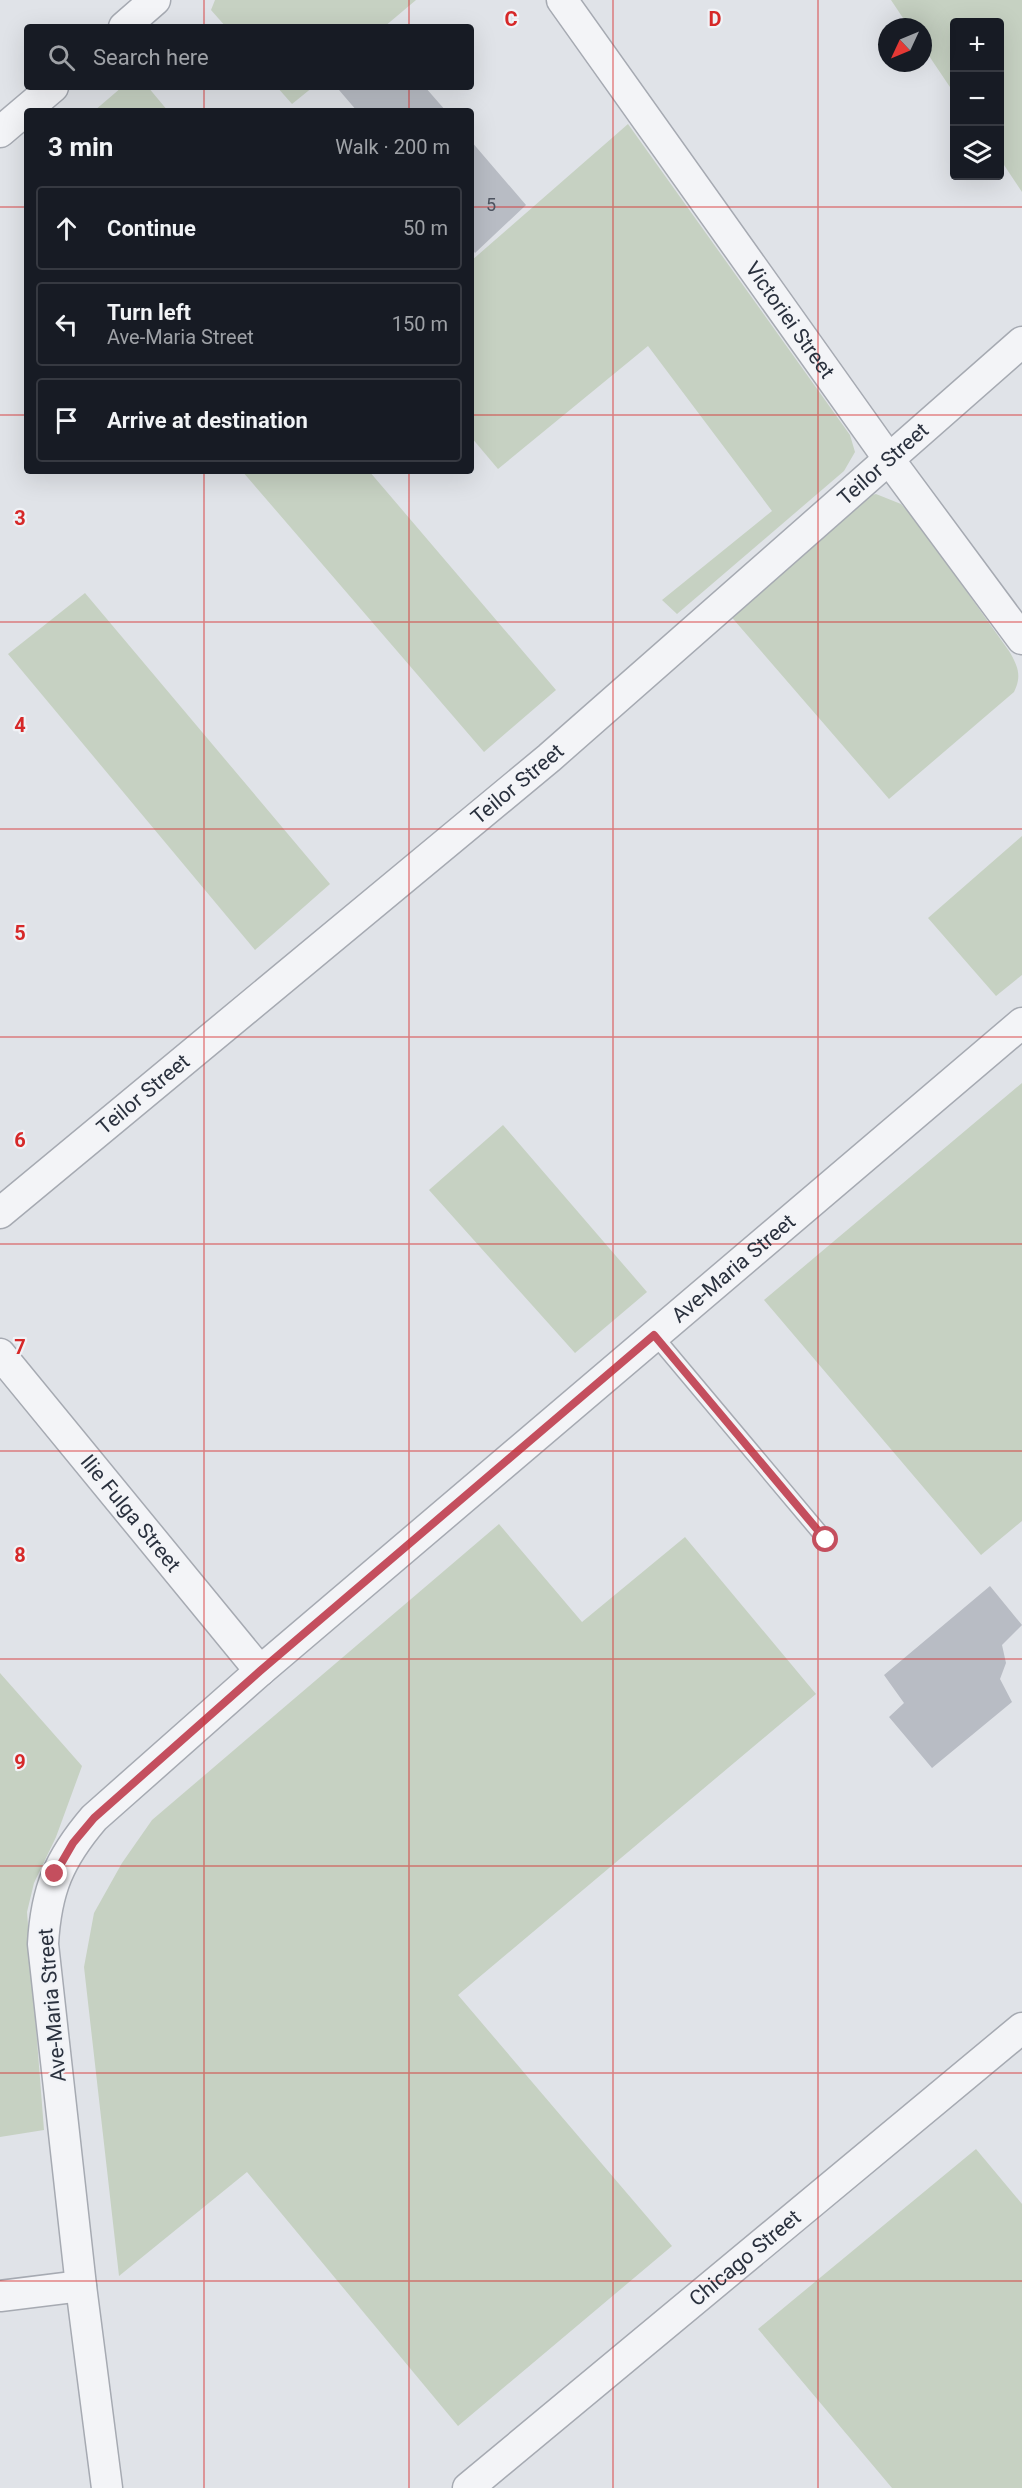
<!DOCTYPE html>
<meta charset="utf-8">
<style>
:root{--surface:#171b24;--page:#242831;--text:#f1f3f6;--muted:#9ea1a6;--line:#363941}
body{margin:0;font-family:Roboto,sans-serif;background:var(--page);color:var(--text)}
.controls{position:absolute;right:18px;top:18px;display:grid;overflow:hidden;border-radius:6px;box-shadow:0 6px 24px #0002}
.controls button{width:54px;height:54px;display:grid;place-items:center;padding:0;border:0;border-bottom:2px solid var(--line);background:var(--surface);color:var(--text);font:30px sans-serif}
.compass{position:absolute;left:878px;top:18px;width:54px;height:54px;border-radius:50%;background:var(--surface);box-shadow:0 6px 24px #0002;rotate:226deg}
.stop{position:absolute;width:18px;height:18px;margin:-14px;border:4px solid #c44f5e;border-radius:50%;background:#fff}
.stop.end{background:#c44f5e;border-color:#fff;box-shadow:0 2px 6px #0008}
.list{margin:0;padding:0;list-style:none}
h2{display:flex;justify-content:space-between;align-items:center;height:78px;margin:0;padding:0 24px;font-size:26px}
h2 small{font-size:20px;font-weight:400;color:var(--muted)}
.list li{display:grid;grid-template-columns:39px 1fr auto;gap:18px;align-items:center;box-sizing:border-box;height:84px;margin:0 12px 12px;padding:0 12px;border:2px solid var(--line);border-radius:6px}
.list b{display:block;font-size:22px;white-space:nowrap}
.list p{margin:0;font-size:20px;white-space:nowrap;color:var(--muted)}
.list em{font-size:20px;font-style:normal;color:var(--muted)}
.icon{flex:none;width:33px;height:33px;fill:none;stroke:currentColor;stroke-width:2;stroke-linecap:round;stroke-linejoin:round}
.map{position:relative;flex:none;width:1022px;height:2488px;overflow:hidden}
.search{position:absolute;background:var(--surface);box-shadow:0 6px 24px #0002;left:24px;top:24px;width:450px;height:66px;display:flex;align-items:center;gap:15px;box-sizing:border-box;padding:0 21px;border-radius:6px;color:var(--muted);font-size:22px}
.panel{position:absolute;background:var(--surface);box-shadow:0 6px 24px #0002;left:24px;top:108px;width:450px;height:366px;border-radius:6px}
.map>svg:first-child{display:block}
</style>
<div class="map">
<svg width="1022" height="2488" viewBox="0 0 1022 2488">
<rect width="100%" height="100%" fill="#e0e3e8"/>
<path fill="#c6d1c2" d="M215,0h201l-32,27h-158l-15,-17z
M891,0h131v192l-22,-33v-137h-46v71l-31,-46v-20h-14z
M122,87h26l20,24h-74z
M277,87h36l-21,17z
M628,124l222,311 5,17 -11,19 -167,143 -15,-14 110,-89 -124,-165 -150,123 -27,-32v-176z
M242,471h127l187,219 -72,62z
M876,494l25,10 17,19 91,128c9,15 13,25 5,41l-125,107 -161,-186 135,-116z
M85,593l245,291 -75,66 -247,-296z
M1022,836v139l-26,21 -68,-78z
M1022,1083v438l-41,34 -217,-255z
M503,1125l144,167 -72,61 -146,-163z
M499,1524l83,98 103,-85 131,157 -358,301 214,251 -214,180 -211,-254 -128,104 -35,-309 10,-54 28,-50 30,-43z
M0,1673l82,93 -26,71 -22,46 -7,29 17,218 -44,7z
M976,2149l46,55v284h-130l-134,-159z"/>
<path fill="#b8bcc4" d="M343,87h82l21,24h-89l-18,-21z
M471,141l55,64 -51,48 -4,-5z
M990,1586l32,39 -20,20 4,18 -6,16 12,23 -80,66 -43,-51 15,-14 -20,-28z"/>
<g fill="none" stroke-linecap="round" stroke-linejoin="round">
<g stroke="#a6aab2" stroke-width="18">
<path id="service" d="M654,1335l172,205"/>
</g>
<g stroke="#a6aab2" stroke-width="33">
<g id="minor">
<path id="s1" d="M562,0l326,458 134,181"/>
<path d="M124,27l31,-27"/>
<path d="M0,132l53,-45"/>
<path id="s2" d="M0,1213l549,-455 473,-416"/>
<path id="s3" d="M0,1354l260,317"/>
<path d="M0,2296l81,-10"/>
<path id="s4" d="M107,2488l-26,-202 -38,-342c3,-54 16,-85 51,-126l166,-147 762,-648"/>
<path id="s5" d="M468,2488l554,-460"/>
</g>
</g>
<use href="#service" stroke="#f3f4f7" stroke-width="15"/>
<use href="#minor" stroke="#f3f4f7" stroke-width="30"/>
</g>
<g fill="none" stroke-linecap="round" stroke-linejoin="round">
<path stroke="#c44f5e" stroke-width="8" d="M55,1874l18,-31 21,-25 166,-147 394,-336 172,205"/>
</g>
<path fill="none" stroke="#d62828" stroke-width="1.5" stroke-opacity="0.55" d="M204,0v27M409,0v27M613,0v2488M818,0v2488M204,87v24M409,87v24M0,207h27M471,207h551M0,415h27M471,415h551M204,471v2017M409,471v2017M0,622h1022M0,829h1022M0,1037h1022M0,1244h1022M0,1451h1022M0,1659h1022M0,1866h1022M0,2073h1022M0,2281h1022"/>
<g text-anchor="middle" stroke-width="4.5" stroke-linejoin="round" paint-order="stroke">
<g font-size="18" fill="#4e5460">
<text x="491" y="211">5</text>
</g>
<g font-size="21" fill="#2a313e" stroke="#f0f2f6">
<text dy="7" stroke="none"><textPath href="#s1" startOffset="393">Victoriei Street</textPath></text>
<text dy="7" stroke="none"><textPath href="#s2" startOffset="1158">Teilor Street</textPath></text>
<text dy="7" stroke="none"><textPath href="#s2" startOffset="672">Teilor Street</textPath></text>
<text dy="7" stroke="none"><textPath href="#s2" startOffset="186">Teilor Street</textPath></text>
<text dy="7" stroke="none"><textPath href="#s4" startOffset="1530">Ave-Maria Street</textPath></text>
<text dy="7" stroke="none"><textPath href="#s3" startOffset="206">Ilie Fulga Street</textPath></text>
<text transform="translate(52 2005) rotate(-95)" y="7">Ave-Maria Street</text>
<text dy="7" stroke="none"><textPath href="#s5" startOffset="360">Chicago Street</textPath></text>
</g>
</g>
<g font-size="20" text-anchor="middle" font-weight="bold" fill="#d62828" stroke="#f0f2f6" stroke-width="4.5" stroke-linejoin="round" paint-order="stroke">
<text x="511" y="26">C</text>
<text x="715" y="26">D</text>
<text x="20" y="525">3</text>
<text x="20" y="732">4</text>
<text x="20" y="940">5</text>
<text x="20" y="1147">6</text>
<text x="20" y="1354">7</text>
<text x="20" y="1562">8</text>
<text x="20" y="1769">9</text>
</g>
</svg>
<div class="controls">
<button>+</button>
<button>−</button>
<button><svg class="icon" aria-label="layers" viewBox="0 0 24 24"><path d="M12 4l9 5-9 5-9-5zM3 14l9 5 9-5"/></svg></button>
</div>
<svg class="compass" viewBox="-18 -18 36 36"><path d="M0-13l5 13h-10z" fill="#e53935"/><path d="M0 13l5-13h-10z" fill="#9ea1a6"/></svg>
<div class="stop" style="left:826px;top:1540px"></div>
<div class="stop end" style="left:55px;top:1874px"></div>
<div class="search"><svg class="icon" aria-label="search" viewBox="0 0 24 24"><circle cx="10" cy="10" r="6"/><path d="M15 15l6 6"/></svg>Search here</div>
<section class="panel">
<h2>3 min<small>Walk · 200 m</small></h2>
<ul class="list">
<li><svg class="icon" aria-label="ahead" viewBox="0 0 24 24"><path d="M12 20V5M6 11l6-6 6 6"/></svg><div><b>Continue</b></div><em>50 m</em></li>
<li><svg class="icon" aria-label="left" viewBox="0 0 24 24"><path d="M17 20v-9H6M10 6l-5 5 5 5"/></svg><div><b>Turn left</b><p>Ave-Maria Street</p></div><em>150 m</em></li>
<li><svg class="icon" aria-label="arrive" viewBox="0 0 24 24"><path d="M6 21V4h12l-3 4 3 4H6"/></svg><div><b>Arrive at destination</b></div></li>
</ul>
</section>
</div>
